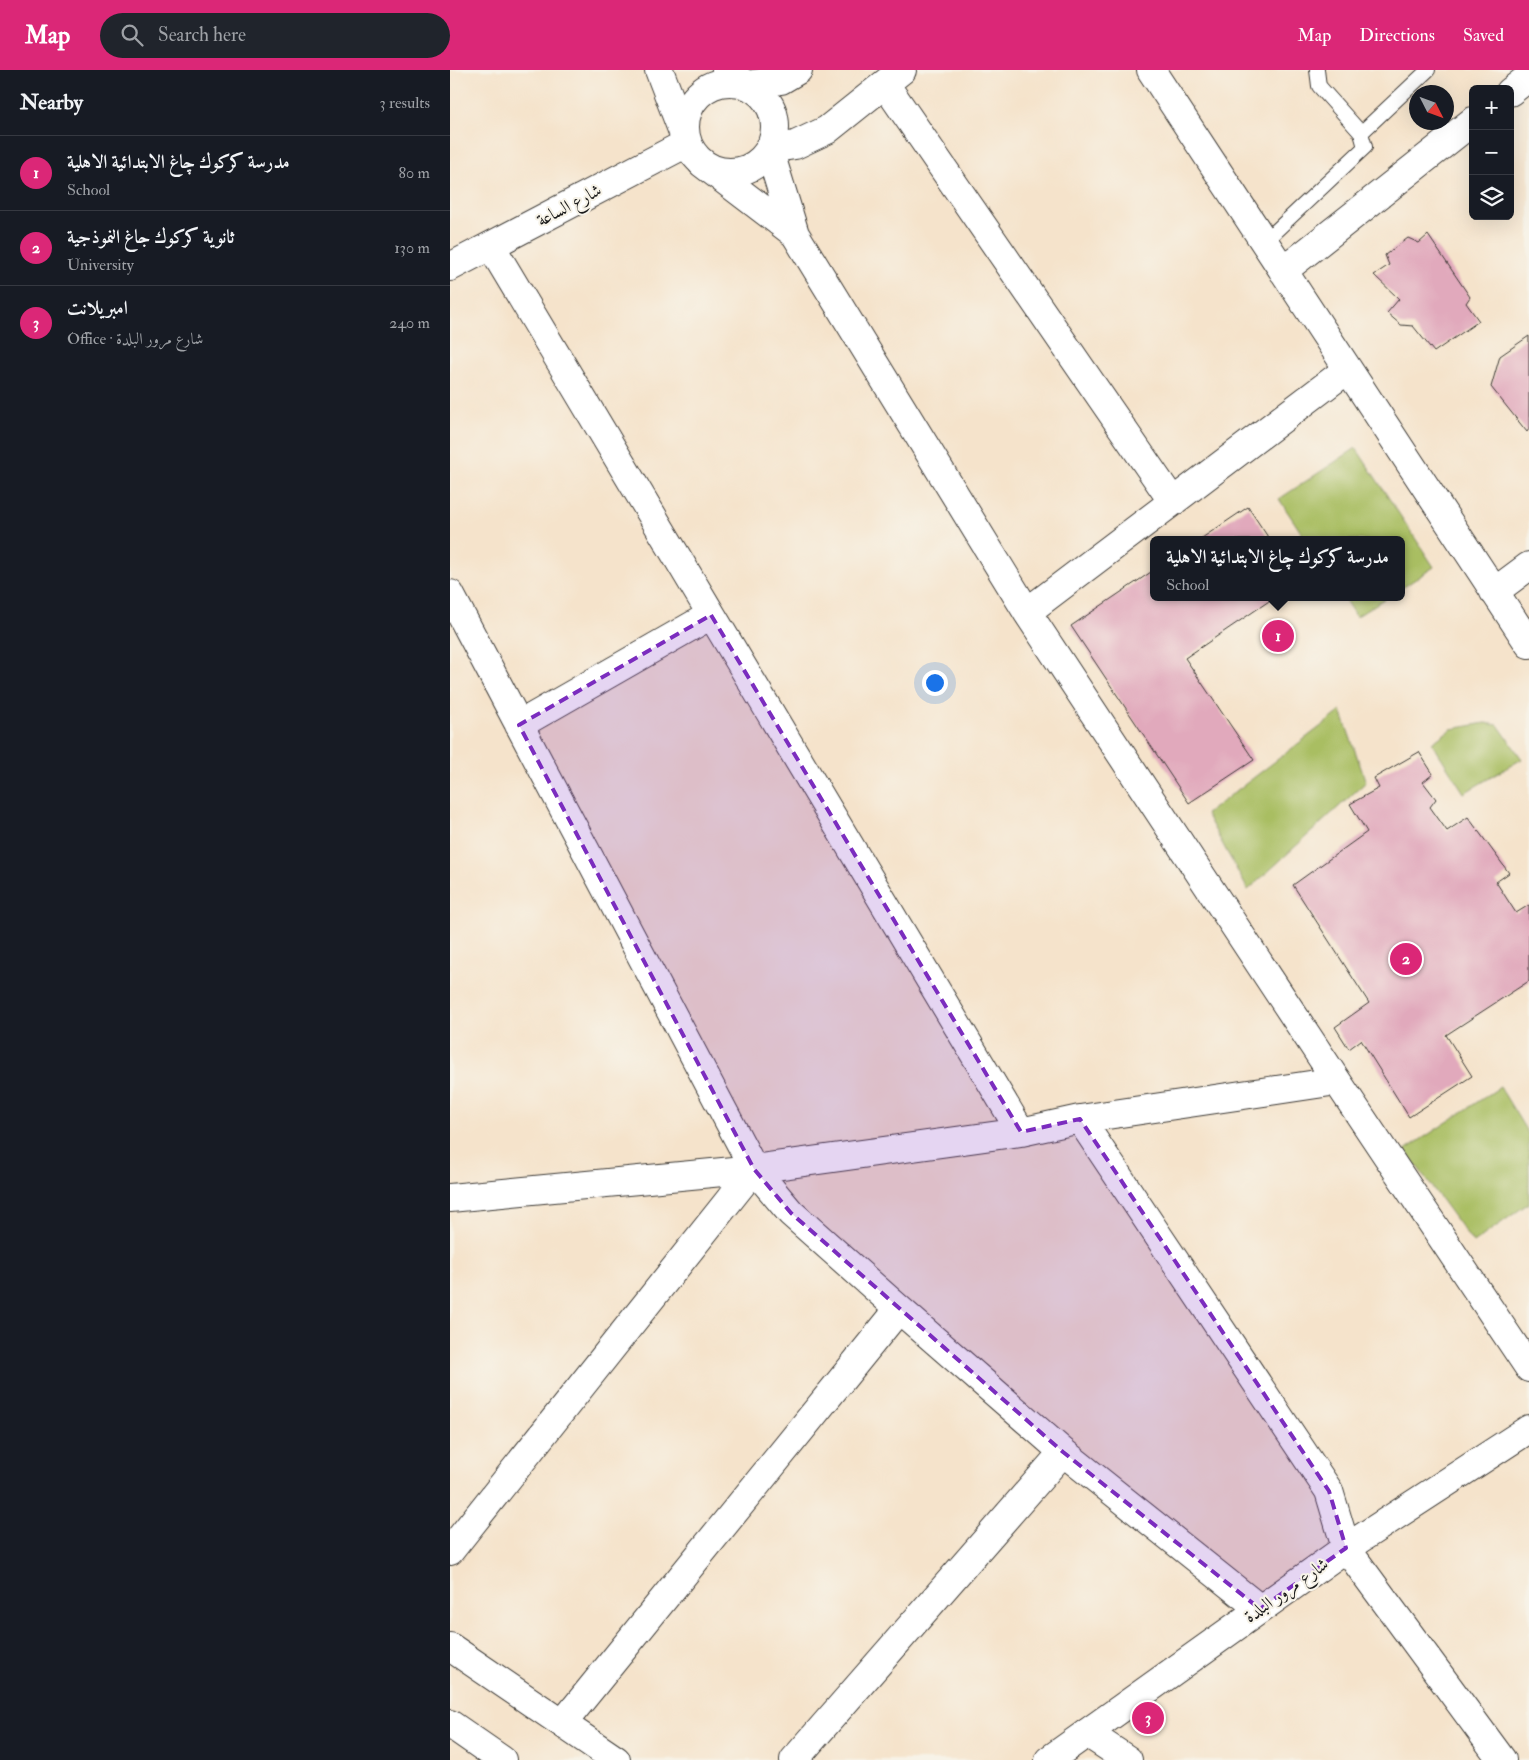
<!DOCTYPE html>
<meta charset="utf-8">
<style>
:root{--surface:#171b24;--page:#20242c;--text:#f1f3f6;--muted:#9ea1a6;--line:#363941;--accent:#db2777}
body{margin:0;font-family:"IM FELL Double Pica",Amiri,serif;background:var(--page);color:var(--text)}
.controls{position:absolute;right:15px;top:15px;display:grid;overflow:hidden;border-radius:8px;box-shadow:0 5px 20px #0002}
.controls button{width:45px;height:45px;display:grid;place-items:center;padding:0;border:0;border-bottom:1px solid var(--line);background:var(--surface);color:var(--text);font:25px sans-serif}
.compass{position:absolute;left:959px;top:15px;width:45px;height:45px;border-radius:50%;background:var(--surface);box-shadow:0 5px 20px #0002;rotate:132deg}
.you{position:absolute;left:484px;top:612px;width:18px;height:18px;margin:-12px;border:4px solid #fff;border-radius:50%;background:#1a73e8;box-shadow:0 0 0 8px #1a73e833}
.badge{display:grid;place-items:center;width:32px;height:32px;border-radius:50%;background:var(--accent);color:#fff;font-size:16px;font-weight:700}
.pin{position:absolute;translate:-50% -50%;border:2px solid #fff;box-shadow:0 1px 5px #0006}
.popup{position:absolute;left:700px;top:466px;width:255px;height:65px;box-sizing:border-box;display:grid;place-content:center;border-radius:8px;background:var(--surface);filter:drop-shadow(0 1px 4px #0005);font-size:16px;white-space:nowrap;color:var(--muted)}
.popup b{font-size:19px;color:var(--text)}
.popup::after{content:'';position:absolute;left:50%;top:100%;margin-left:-10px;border:10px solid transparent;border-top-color:var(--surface)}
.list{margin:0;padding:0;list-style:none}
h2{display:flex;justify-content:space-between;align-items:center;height:65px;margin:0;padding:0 20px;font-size:21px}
h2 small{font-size:16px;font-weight:400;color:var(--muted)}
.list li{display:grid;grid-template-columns:32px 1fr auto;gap:15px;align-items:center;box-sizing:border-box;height:75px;padding:0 20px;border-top:1px solid var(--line)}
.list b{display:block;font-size:19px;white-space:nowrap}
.list p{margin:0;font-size:16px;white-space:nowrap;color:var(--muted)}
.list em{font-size:16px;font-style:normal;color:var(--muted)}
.icon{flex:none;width:28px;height:28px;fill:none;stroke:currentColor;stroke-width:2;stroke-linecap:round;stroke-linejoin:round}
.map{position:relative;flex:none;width:1079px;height:1690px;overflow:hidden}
header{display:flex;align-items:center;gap:30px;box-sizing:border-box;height:70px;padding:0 25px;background:var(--accent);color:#fff}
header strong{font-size:24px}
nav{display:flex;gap:28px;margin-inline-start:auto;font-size:18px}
.search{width:350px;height:45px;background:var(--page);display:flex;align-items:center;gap:12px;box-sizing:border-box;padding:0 18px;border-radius:28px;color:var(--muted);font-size:19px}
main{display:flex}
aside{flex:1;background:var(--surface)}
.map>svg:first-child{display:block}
</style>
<header>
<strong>Map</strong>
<div class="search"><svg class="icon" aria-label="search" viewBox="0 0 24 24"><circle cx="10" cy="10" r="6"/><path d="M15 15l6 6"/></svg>Search here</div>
<nav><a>Map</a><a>Directions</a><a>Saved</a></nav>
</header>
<main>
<aside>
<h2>Nearby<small>3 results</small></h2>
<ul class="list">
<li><span class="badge">1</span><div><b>مدرسة كركوك چاغ الابتدائية الاهلية</b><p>School</p></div><em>80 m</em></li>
<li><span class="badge">2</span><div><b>ثانوية كركوك جاغ النموذجية</b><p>University</p></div><em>130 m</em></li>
<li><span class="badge">3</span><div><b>امبريلانت</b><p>Office · شارع مرور البلدة</p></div><em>240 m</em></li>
</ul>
</aside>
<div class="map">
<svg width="1079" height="1690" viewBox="0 0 1079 1690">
<rect width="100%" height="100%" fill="#f7f3e8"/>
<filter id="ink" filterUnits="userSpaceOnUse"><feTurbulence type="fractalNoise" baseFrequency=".02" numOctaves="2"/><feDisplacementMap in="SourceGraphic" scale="10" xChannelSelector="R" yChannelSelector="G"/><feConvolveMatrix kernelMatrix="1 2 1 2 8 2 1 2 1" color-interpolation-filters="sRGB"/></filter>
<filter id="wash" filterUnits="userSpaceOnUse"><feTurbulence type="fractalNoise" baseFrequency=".0096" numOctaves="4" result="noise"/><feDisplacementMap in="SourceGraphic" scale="20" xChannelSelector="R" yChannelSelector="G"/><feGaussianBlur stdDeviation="1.12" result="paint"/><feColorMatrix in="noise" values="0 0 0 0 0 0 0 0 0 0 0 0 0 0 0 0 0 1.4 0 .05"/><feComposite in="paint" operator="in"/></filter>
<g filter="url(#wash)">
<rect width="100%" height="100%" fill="#f5e3cb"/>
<path fill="#a9be62" stroke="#626d3f" d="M906,378l78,119 -32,21v-48h-96l-27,-41z
M893,527h44l-31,20z
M891,641l25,71 -118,108 -42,-76z
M1035,653l13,2 24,34 -58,34 -32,-50 19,-14z
M1050,1017l29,48v68l-56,40 -68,-93z"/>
<g id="blocks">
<path fill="#e1a9bc" d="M978,165l42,62 -4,6 13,18 -45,31 -21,-26 -12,-1 -14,-12 12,-14 -25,-24 15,-10 -4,-10 23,-17 11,5z
M1079,266v93l-2,3 -36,-45 9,-31z
M798,437l22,33h-71z
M704,500v27h121l-90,61 69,102 -65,43 -118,-177z
M969,682l14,22 -10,8 13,17 -6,8 17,24 21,-14 41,56 -13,9 20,31 13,-8v76l-83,54 26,41 -63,41 -48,-77 -12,9 -14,-22 34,-24 -76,-118 74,-53 -17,-28 29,-16 -5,-10z"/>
</g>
</g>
<g filter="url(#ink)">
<use href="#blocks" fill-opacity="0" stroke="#3d3a36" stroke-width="1"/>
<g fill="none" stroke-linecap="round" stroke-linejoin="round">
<g stroke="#3d3a36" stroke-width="16">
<path id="lane" d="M911,63l67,-63
M814,172l101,-95 -4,-14 -42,-47 -2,-16"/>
</g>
<g stroke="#3d3a36" stroke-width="30">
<path id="street" d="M209,0l28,73
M276,0l20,15
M701,0l378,574
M435,14l288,418
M1060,22l19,-15
M252,93l93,71 -26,-85
M345,164l232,378 310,469 192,287
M41,176l530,886
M833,201l190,-150
M1044,522l35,-26
M0,524l304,575 37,44 108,96 164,143 197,157
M577,542l321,-243
M69,655l192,-110
M630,1049l249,372 17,57 156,212
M0,1128l304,-29 267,-37 59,-13 257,-38
M0,1481l304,-382
M113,1653l336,-414
M637,1663l41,27
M344,1690l269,-308"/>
</g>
<g stroke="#3d3a36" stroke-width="30">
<path id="secondary" d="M235 57a45 45 0 1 1 90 0a45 45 0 1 1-90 0Z
M296,15l35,-5 17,-10
M319,79l26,-4 32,-15 75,-60
M0,197l237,-124"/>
</g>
<g stroke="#3d3a36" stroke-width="30">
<path id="primary" d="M0,1577l166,113
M0,1654l52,36
M599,1690l297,-212 183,-119"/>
</g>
<use href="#lane" stroke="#fff" stroke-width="14"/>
<use href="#street" stroke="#fff" stroke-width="28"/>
<use href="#secondary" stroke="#fff" stroke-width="28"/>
<use href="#primary" stroke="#fff" stroke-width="28"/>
</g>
</g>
<path fill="#7b2cbf" fill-opacity="0.2" stroke="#7b2cbf" stroke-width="4" stroke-dasharray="10 6" stroke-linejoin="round" d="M261,545l310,517 59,-13 249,372 17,57 -86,61 -197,-157 -272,-239 -37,-44 -235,-444z"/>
<g text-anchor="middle" stroke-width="4" stroke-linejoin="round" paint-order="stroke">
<g font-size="18" fill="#1c1c1c" stroke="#f7f3e8">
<text transform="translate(119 135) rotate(-28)" y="6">شارع الساعة</text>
<text transform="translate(836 1520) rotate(-35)" y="6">شارع مرور البلدة</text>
</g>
</g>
</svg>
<div class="controls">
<button>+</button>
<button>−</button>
<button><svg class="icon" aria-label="layers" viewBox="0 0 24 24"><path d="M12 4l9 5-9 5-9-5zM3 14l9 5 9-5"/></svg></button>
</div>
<svg class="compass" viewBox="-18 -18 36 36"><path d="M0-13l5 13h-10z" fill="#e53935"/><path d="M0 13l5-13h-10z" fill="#9ea1a6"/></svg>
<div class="you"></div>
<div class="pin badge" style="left:828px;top:566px">1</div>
<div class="popup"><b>مدرسة كركوك چاغ الابتدائية الاهلية</b>School</div>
<div class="pin badge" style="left:956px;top:889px">2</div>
<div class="pin badge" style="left:698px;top:1648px">3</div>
</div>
</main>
